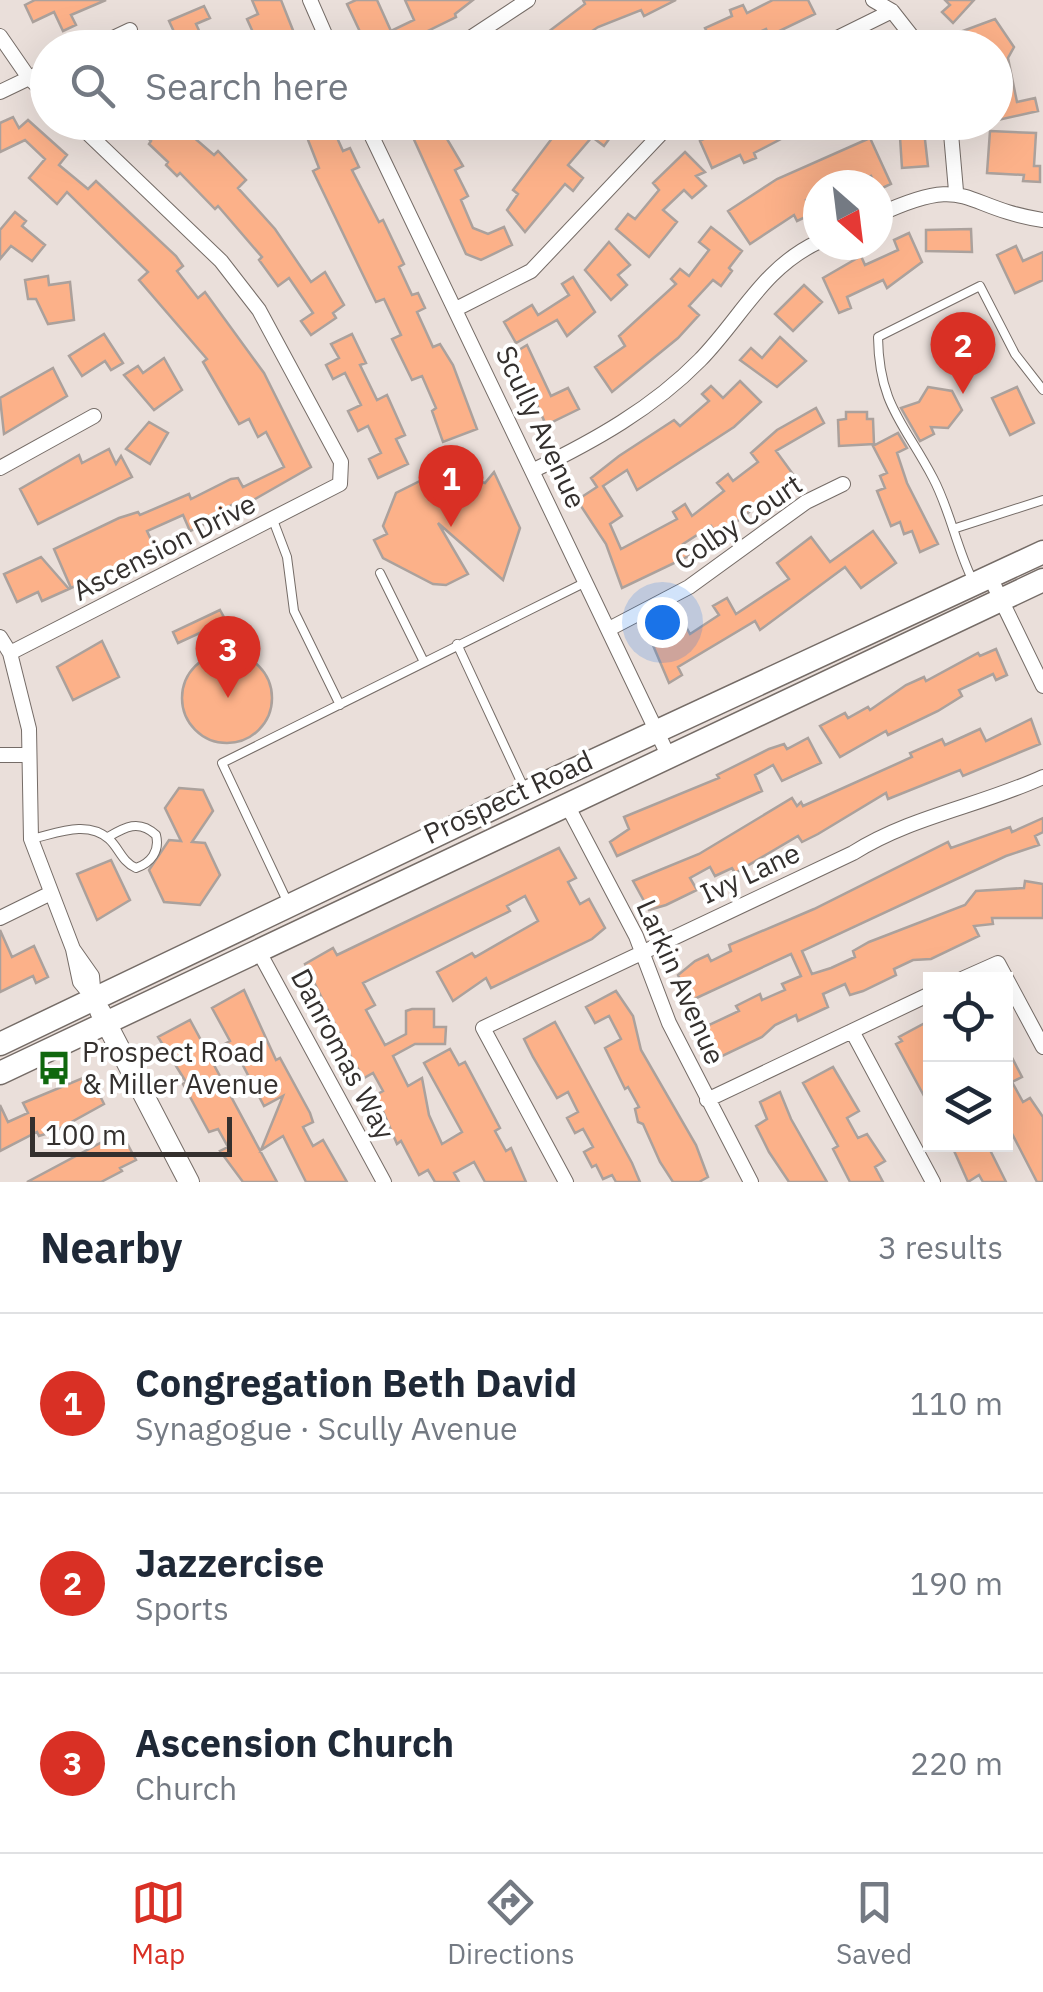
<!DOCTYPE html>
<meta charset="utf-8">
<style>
:root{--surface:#fff;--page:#f2f2f3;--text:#1f2937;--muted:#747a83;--line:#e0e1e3;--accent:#d93025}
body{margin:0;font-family:"IBM Plex Sans",sans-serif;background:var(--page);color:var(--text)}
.controls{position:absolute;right:30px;bottom:30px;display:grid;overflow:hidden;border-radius:0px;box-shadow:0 10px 40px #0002}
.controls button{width:90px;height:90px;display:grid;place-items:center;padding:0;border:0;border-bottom:2px solid var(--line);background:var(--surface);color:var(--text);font:50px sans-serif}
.compass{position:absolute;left:803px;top:170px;width:90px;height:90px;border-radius:50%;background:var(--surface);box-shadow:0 10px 40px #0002;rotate:152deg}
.scale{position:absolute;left:30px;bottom:25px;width:202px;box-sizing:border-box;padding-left:10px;border:5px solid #34302e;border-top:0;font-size:28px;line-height:35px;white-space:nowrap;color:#34302e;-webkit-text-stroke:8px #fff;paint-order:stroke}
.you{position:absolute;left:662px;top:622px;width:35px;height:35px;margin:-25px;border:8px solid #fff;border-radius:50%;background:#1a73e8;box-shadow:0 0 0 15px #1a73e833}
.badge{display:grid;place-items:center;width:65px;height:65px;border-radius:50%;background:var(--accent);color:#fff;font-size:32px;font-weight:700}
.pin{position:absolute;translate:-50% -82px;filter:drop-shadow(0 2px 5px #0008)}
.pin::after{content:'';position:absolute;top:52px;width:35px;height:30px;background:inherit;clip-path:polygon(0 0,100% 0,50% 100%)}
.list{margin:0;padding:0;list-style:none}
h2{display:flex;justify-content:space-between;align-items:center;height:130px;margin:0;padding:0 40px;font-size:42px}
h2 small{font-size:32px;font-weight:400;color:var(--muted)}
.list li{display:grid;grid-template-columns:65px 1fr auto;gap:30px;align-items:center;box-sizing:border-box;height:180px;padding:0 40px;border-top:2px solid var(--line)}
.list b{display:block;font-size:38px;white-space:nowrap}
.list p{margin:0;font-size:32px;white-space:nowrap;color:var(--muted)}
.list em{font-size:32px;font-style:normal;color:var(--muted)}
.icon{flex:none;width:55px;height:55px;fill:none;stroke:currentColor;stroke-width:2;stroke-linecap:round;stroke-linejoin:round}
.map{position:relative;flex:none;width:1043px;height:1182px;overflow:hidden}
.search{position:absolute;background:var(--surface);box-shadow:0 10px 40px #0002;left:30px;right:30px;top:30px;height:110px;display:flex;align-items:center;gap:25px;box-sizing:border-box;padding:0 35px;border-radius:55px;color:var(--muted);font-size:38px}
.sheet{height:670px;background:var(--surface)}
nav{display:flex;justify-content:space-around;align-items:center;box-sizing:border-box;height:140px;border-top:2px solid var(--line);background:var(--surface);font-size:28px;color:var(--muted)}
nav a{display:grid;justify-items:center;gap:5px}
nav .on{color:var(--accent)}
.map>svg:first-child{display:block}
</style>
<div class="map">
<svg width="1043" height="1182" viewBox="0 0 1043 1182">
<rect width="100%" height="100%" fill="#eadfda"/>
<path fill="#fcb189" stroke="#aba19c" stroke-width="2.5" d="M35,0h71l-35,15 5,10 -13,6 -9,-19 -21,10 -8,-17z
M252,0h29l17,43 -10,5h-52l20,-9 -9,-20 11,-5z
M356,0h21l14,31 23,-11 -9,-20h68l-18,14 1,3 -63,31h-19l-7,-15 -5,3 -15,-32z
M583,0h93l-32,16 -3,-6 -43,17 -31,21h-40l58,-44z
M773,0h35l7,14 -46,22 -3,-7 -40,19h-42l24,-14 -3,-6 27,-12 -2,-6 13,-5 4,8z
M945,0h29l-21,23 -11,-11 8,-7z
M204,6l6,12 -14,6 11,24 -26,-1 -12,-26z
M995,19l19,28 -6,11 9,44 18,-4 3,13 -40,9 -2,-72h-10l-3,-8 -18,6 -5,-14z
M13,117l6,11 9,-8 39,35 -8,10 29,24 8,-8 80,75 7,10 -6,5 21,27 7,-6 59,81 47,94 -70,40 -3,-5 -37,18 2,5 -13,6 -7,-16 -36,16 8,17 -84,40 -17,-39 65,-31 19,-6 2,3 49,-21 2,5 40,-20 7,-1 5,9 41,-20 -18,-35 -8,5 -9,-18 -10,5 -36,-62 4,-3 -68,-79 9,-8 -81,-80 -10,12 -28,-26 16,-19 -20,-19 -25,12v-29z
M130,122h25l8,7 13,-7 38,33 4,-4 28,29 -8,8 37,41 36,53 14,-10 19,33 -11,8 3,5 -25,17 -10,-14 12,-8 -24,-35 -11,8 -19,-26 3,-3 -44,-51 -3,3 -35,-36 -3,3 -11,-11 2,-3 -19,-18 2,-3z
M301,122h29l13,29 7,-3 9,19 -7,3 27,52 4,-2 21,44 -5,3 13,28 6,-2 7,15 -8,4 16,35 7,-3 13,21 24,64 -34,13 -11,-31 4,-3 -14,-32 -10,4 -20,-41 9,-4 -17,-36 -8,3 -63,-131 6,-3z
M406,122h28l6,5 23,39 -8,4 13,26 -7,4 12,28 15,6 16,-7 8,18 -31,15 -15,-6z
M550,122h56l-4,5 10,8 -8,11 -12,-9 -24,28 15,13 -10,13 -8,-7 -40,48 -18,-22 11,-16 -5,-4 40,-53 -9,-7z
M738,122h62l-22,11 3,6 -27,14 2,5 -12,5 -4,-8 -28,13 -12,-27z
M899,122h24l5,44 -26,2z
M990,131l46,2 -2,33h6v16l-17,-1 1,-6 -37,-2z
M870,138l21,46 -13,6 -7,-14 -19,9h-34v9l-12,6 6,14 -15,7 -3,-6 -44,29 -22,-33 49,-32z
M685,152l20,20 -9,4 10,10 -14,12 -8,-8 -21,20 14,12 -28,35 -33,-28 12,-15 7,5 24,-29 -6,-7z
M15,212l11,9 -4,5 23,19 -13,16 -21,-15 -11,13v-29z
M711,227l31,24 -13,17 3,3 -11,15 -8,-6 -24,26 10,9 -21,23 -66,54 -17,-25 30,-21 -6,-10 57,-52 -5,-5 9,-10 9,7 20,-26 -10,-8z
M971,229l1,23 -46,-1v-21z
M909,233l13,29 -35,26 -4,-8 -36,17 4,11 -12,5 -16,-35 38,-22 4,9 33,-15 -4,-10z
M609,242l21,23 -12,10 9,10 -16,15 -26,-30z
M1016,246l7,15 20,-9v28l-28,13 -18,-38z
M48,276l1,9 21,-3 4,38 -26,4 -12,-25h-8l-3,-19z
M573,277l22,35 -28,24 -10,-16 -41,23 -12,-21 28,-17 6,10 31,-20 -7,-11z
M804,285l18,17 -29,29 -18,-17z
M104,334l19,29 -12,7 -6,-9 -23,15 -13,-20z
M352,334l14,29 -6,2 17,35 10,-5 18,40 -9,4 12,25 -30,14 -9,-19 12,-6 -13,-27 -10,5 -10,-20 13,-6 -16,-32 -12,6 -7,-14 13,-7 -8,-14z
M780,337l26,24 -29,26 -37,-27 11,-12 11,10z
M527,345l24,51 17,-8 11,21 -33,16 -32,-72z
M164,358l18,32 -28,20 -30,-35 14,-9 5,7z
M53,368l14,28 -63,38 -4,-36z
M740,381l21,21 -27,25 -97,63 -10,-20 -24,16 19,30 -12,8 11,25 56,-30 -4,-7 12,-8 7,12 32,-25 -7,-8 11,-9 5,7 25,-19 -7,-9 26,-23 39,-22 8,15 -48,28 19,26 -77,59 -7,-10 -28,18 8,11 -69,33 -16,-44 -29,-44 20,-13 -6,-9 28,-22 55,-36 6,6 29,-25 -7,-7 9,-8 12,12z
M928,387l24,4 10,19 -14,18 -17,-1 3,7 -14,7 -19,-33 18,-6z
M1017,387l17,36 -24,12 -18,-37z
M846,412h21v7h6l1,25 -35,2 -1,-26 8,-1z
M149,422l19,11 -18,31 -24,-15z
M898,433l9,15 -10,5 10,30 31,61 -18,8 -8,-21 -8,3 -4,-12 -9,4 -14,-35 8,-3 -5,-12 7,-3 -14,-27z
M109,449l7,15 5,-8 11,21 -94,47 -18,-35 59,-34 3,8z
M442,470l43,13 9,-11 26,56 -17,52 -65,-57 30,51 -22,11 -13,-1 -50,-26 -9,-18 13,-6 -4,-8 13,-33z
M873,531l23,32 -35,25 -16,-21 -85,63 -5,-9 -77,46 4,8 -13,8 -17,-40 32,-20 6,11 29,-19 -6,-9 14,-8 9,16 53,-35 -12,-16 34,-26 19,25z
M41,557l28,32 -27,12 -4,-9 -21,10 -13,-28z
M220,610l6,11 -48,22 -5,-11z
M102,641l17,36 -46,23 -16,-33z
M996,649l11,26 -11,5 -3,-6 -34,16 3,6 -24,15 -50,24 -2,-4 -46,26 -20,-31 25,-13 3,5 20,-11 2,3 36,-25 18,-8 2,4 52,-28 2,3z
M182 698a45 45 0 1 1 90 0a45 45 0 1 1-90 0Z
M1031,719l9,25 -77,32 -3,-6 -72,29 -2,-6 -68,41 -16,8 -4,-6 -63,37 -3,-5 -17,8 -5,-9 -20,11 7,12 -31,15 -17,5 -16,-29 66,-27 93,-56 5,8 4,-4 2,4 109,-49 -2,-4 32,-14 3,6 35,-16 6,12z
M808,738l13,25 -39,18 -9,-16 -18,10 7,16 -145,65 -7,-14 19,-13 -5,-12 95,-39 -2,-3 52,-26 15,-5 3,5z
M179,788l24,2 10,21 -21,31 13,1 15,32 -20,30 -36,-3 -15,-32 20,-30 12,1 -16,-33z
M1043,818v14l-8,4 4,9 -33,11 -204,95 10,23 19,-6 24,-11 -2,-6 16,-9 96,-37 11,-14 48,-3 1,-7 18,3v34h-51l1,6 -19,2 5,10 -48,23 -18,1 -19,9 2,6 -33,16 -13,4 -5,-11 -22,10 5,13 -30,14 -2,-6 -21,10 -13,12 -48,23 -18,-29 43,-20 -3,-5 24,-12 2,6 23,-10 -3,-6 19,-8 -10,-22 -101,47 -12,-26 17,-14 13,-6 3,6 20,-10 -2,-6 85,-36 134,-67 3,6 59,-21 2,5z
M559,848l17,30 -8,4 12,22 9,-5 16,29 -13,11 -101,49 -5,-10 -33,23 -16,-29 35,-19 3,4 63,-36 -13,-25 -18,10 3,5 -147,72 12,22 -9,5 19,35 21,-11v-23l6,-2h22v18h12l-1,17h-30l-22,12 15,30 14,-8 7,37 13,29 20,-12 -38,-69 26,-14 9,16 6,-3 35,66 -5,3 11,20 5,-3 15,34h-41l-11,-20 -20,11 5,9h-24l-7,-12 -9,5 -18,-34 -4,3 -21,-49 7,-4 -10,-18 -9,5 -11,-17 -48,-97 28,-16 4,7z
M111,860l19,40 -33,20 -20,-46z
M0,930l12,27 22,-11 14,31 -12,6 -3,-7 -33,16z
M244,990l32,70 4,-2 30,55 3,9 -10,5 10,19 10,-6 24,42h-41l-23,-46 -22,14 22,-54 -19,10 -28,-54 -22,13 63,117h-34l-23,-31 8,-4 -10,-18 -9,3 -26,-48 3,-2 -28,-45 32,-17 18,33 22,-12 -18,-33z
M616,991l17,25 8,34 55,95 12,32 -9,5h-26l-13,-20 -17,-38 -5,-2 -3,-13 4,-2 -11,-20 -3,2 -20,-41 16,-9 -12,-23 -14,7 -9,-16z
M555,1022l77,141 8,19h-24l-4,-7 -9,4 -7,-14 -4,2 -8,-15 9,-5 -10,-18 -8,4 -8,-15 11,-6 -10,-20 -11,6 -24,-41 -9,-18z
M925,1023l5,11v73l-34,-63 6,-3 -3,-4z
M1006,1046l16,31 -10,5 11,20 7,-4 13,19v65h-6l-31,-60z
M833,1067l26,44 -12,7 11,20 9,-4 18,27 -10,6 8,15h-33l-17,-33 5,-3 -35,-63z
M90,1075l14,29 -49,27 -16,5 -2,-4 -37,19v-46l8,17 20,-9 -5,-10z
M780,1092l11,27 36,63h-38l-20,-30 -13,-26 11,-7 -7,-17z
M121,1132l15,28 -16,8 2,3 -21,11h-74z
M951,1144h36l19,38h-23l-4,-7 -11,7z"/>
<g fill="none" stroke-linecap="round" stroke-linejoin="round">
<g stroke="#756c67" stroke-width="10">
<path id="service" d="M273,520l14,37 7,54 46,94
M953,529l90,-29
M380,573l44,89
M972,579c-16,-33 -22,-69 -39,-101 -29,-55 -54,-73 -55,-141l102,-51 35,68 28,36
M457,644l67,144
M31,839c24,-5 56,-20 78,0 10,9 13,23 27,29 15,-5 24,-17 20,-33 -17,-16 -31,-8 -48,2
M288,903l-66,-140 364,-181"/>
</g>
<g stroke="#756c67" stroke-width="16">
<path id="minor" d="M310,0l21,48
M873,0l19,11 29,37
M0,36l29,42 19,18
M92,48l38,-18
M455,48l73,-48
M817,48l75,-37
M0,92l48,-23
M365,122l303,633
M950,122l6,69
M878,215c93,-43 81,-8 165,5
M456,309l75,-38 141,-149
M0,468l94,-52
M534,470c60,-29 119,-62 166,-110 41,-42 63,-92 118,-118
M990,577l53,109
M609,629l80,-42 117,-85 37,-18
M0,637l10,16 19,76 2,110 42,110 7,33 14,17
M10,653l330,-169 1,-22 -82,-152 -38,-49 -145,-139
M0,755h27
M566,803l70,133 33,87 82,159
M0,918l49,-24
M73,949l19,27 2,23
M258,950l126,232
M962,979l36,-16 45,84
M852,1031l81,151
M707,1100l223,-106
M566,1182l-83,-154 370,-175c59,-37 127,-47 190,-76"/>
</g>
<g stroke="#756c67" stroke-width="22">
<path id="secondary" d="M100,1011l89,171"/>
</g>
<g stroke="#756c67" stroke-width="25">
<path id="primary" d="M0,1044l554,-265 489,-227
M0,1073l1043,-493"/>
</g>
<use href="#service" stroke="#fff" stroke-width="8"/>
<use href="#minor" stroke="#fff" stroke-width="14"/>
<use href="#secondary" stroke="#fff" stroke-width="20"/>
<use href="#primary" stroke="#fff" stroke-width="22"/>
</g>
<defs>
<g id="bus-bare" transform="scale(2.7)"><path d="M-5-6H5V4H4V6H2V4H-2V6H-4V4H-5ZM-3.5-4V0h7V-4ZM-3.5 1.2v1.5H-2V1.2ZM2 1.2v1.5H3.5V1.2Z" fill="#10680e" stroke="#fff" stroke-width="2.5" paint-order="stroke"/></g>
</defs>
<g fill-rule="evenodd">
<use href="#bus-bare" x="54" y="1068"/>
</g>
<g text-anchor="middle" stroke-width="8" stroke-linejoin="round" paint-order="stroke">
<g font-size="28" fill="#34302e" stroke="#fff">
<text transform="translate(541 427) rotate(65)" y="10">Scully Avenue</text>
<text transform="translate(738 522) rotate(-34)" y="10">Colby Court</text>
<text transform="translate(164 547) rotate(-27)" y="10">Ascension Drive</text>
<text transform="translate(508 797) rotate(-25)" y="10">Prospect Road</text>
<text transform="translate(750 873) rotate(-25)" y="10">Ivy Lane</text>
<text transform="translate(681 982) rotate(66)" y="10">Larkin Avenue</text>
<text transform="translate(343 1054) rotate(62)" y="10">Danromas Way</text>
</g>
<g font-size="28" fill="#34302e" stroke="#fff" text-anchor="start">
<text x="82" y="1062">Prospect Road<tspan x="82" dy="32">&amp; Miller Avenue</tspan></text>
</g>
</g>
</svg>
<div class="controls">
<button><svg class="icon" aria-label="locate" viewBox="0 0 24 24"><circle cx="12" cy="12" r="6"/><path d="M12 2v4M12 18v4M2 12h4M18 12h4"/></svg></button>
<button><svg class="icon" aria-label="layers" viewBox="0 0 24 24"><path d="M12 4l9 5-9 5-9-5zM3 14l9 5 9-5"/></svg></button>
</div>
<svg class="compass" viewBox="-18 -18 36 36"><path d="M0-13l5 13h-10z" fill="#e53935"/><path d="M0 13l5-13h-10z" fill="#747a83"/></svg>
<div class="scale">100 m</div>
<div class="you"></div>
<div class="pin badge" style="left:451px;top:527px">1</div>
<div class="pin badge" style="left:963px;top:394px">2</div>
<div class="pin badge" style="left:228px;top:698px">3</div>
<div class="search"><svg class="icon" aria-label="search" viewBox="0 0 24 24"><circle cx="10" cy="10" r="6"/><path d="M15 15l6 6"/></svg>Search here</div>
</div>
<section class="sheet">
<h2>Nearby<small>3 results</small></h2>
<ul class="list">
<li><span class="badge">1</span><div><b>Congregation Beth David</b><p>Synagogue · Scully Avenue</p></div><em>110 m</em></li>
<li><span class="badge">2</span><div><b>Jazzercise</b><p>Sports</p></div><em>190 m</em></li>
<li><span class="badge">3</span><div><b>Ascension Church</b><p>Church</p></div><em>220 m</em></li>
</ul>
</section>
<nav>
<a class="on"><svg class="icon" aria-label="map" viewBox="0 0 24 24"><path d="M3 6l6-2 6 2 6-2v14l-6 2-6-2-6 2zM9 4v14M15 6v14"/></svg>Map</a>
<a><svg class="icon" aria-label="directions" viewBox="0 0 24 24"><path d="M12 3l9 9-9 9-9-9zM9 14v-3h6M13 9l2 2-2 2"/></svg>Directions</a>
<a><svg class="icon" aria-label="saved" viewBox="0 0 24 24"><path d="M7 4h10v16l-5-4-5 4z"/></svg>Saved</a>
</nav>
